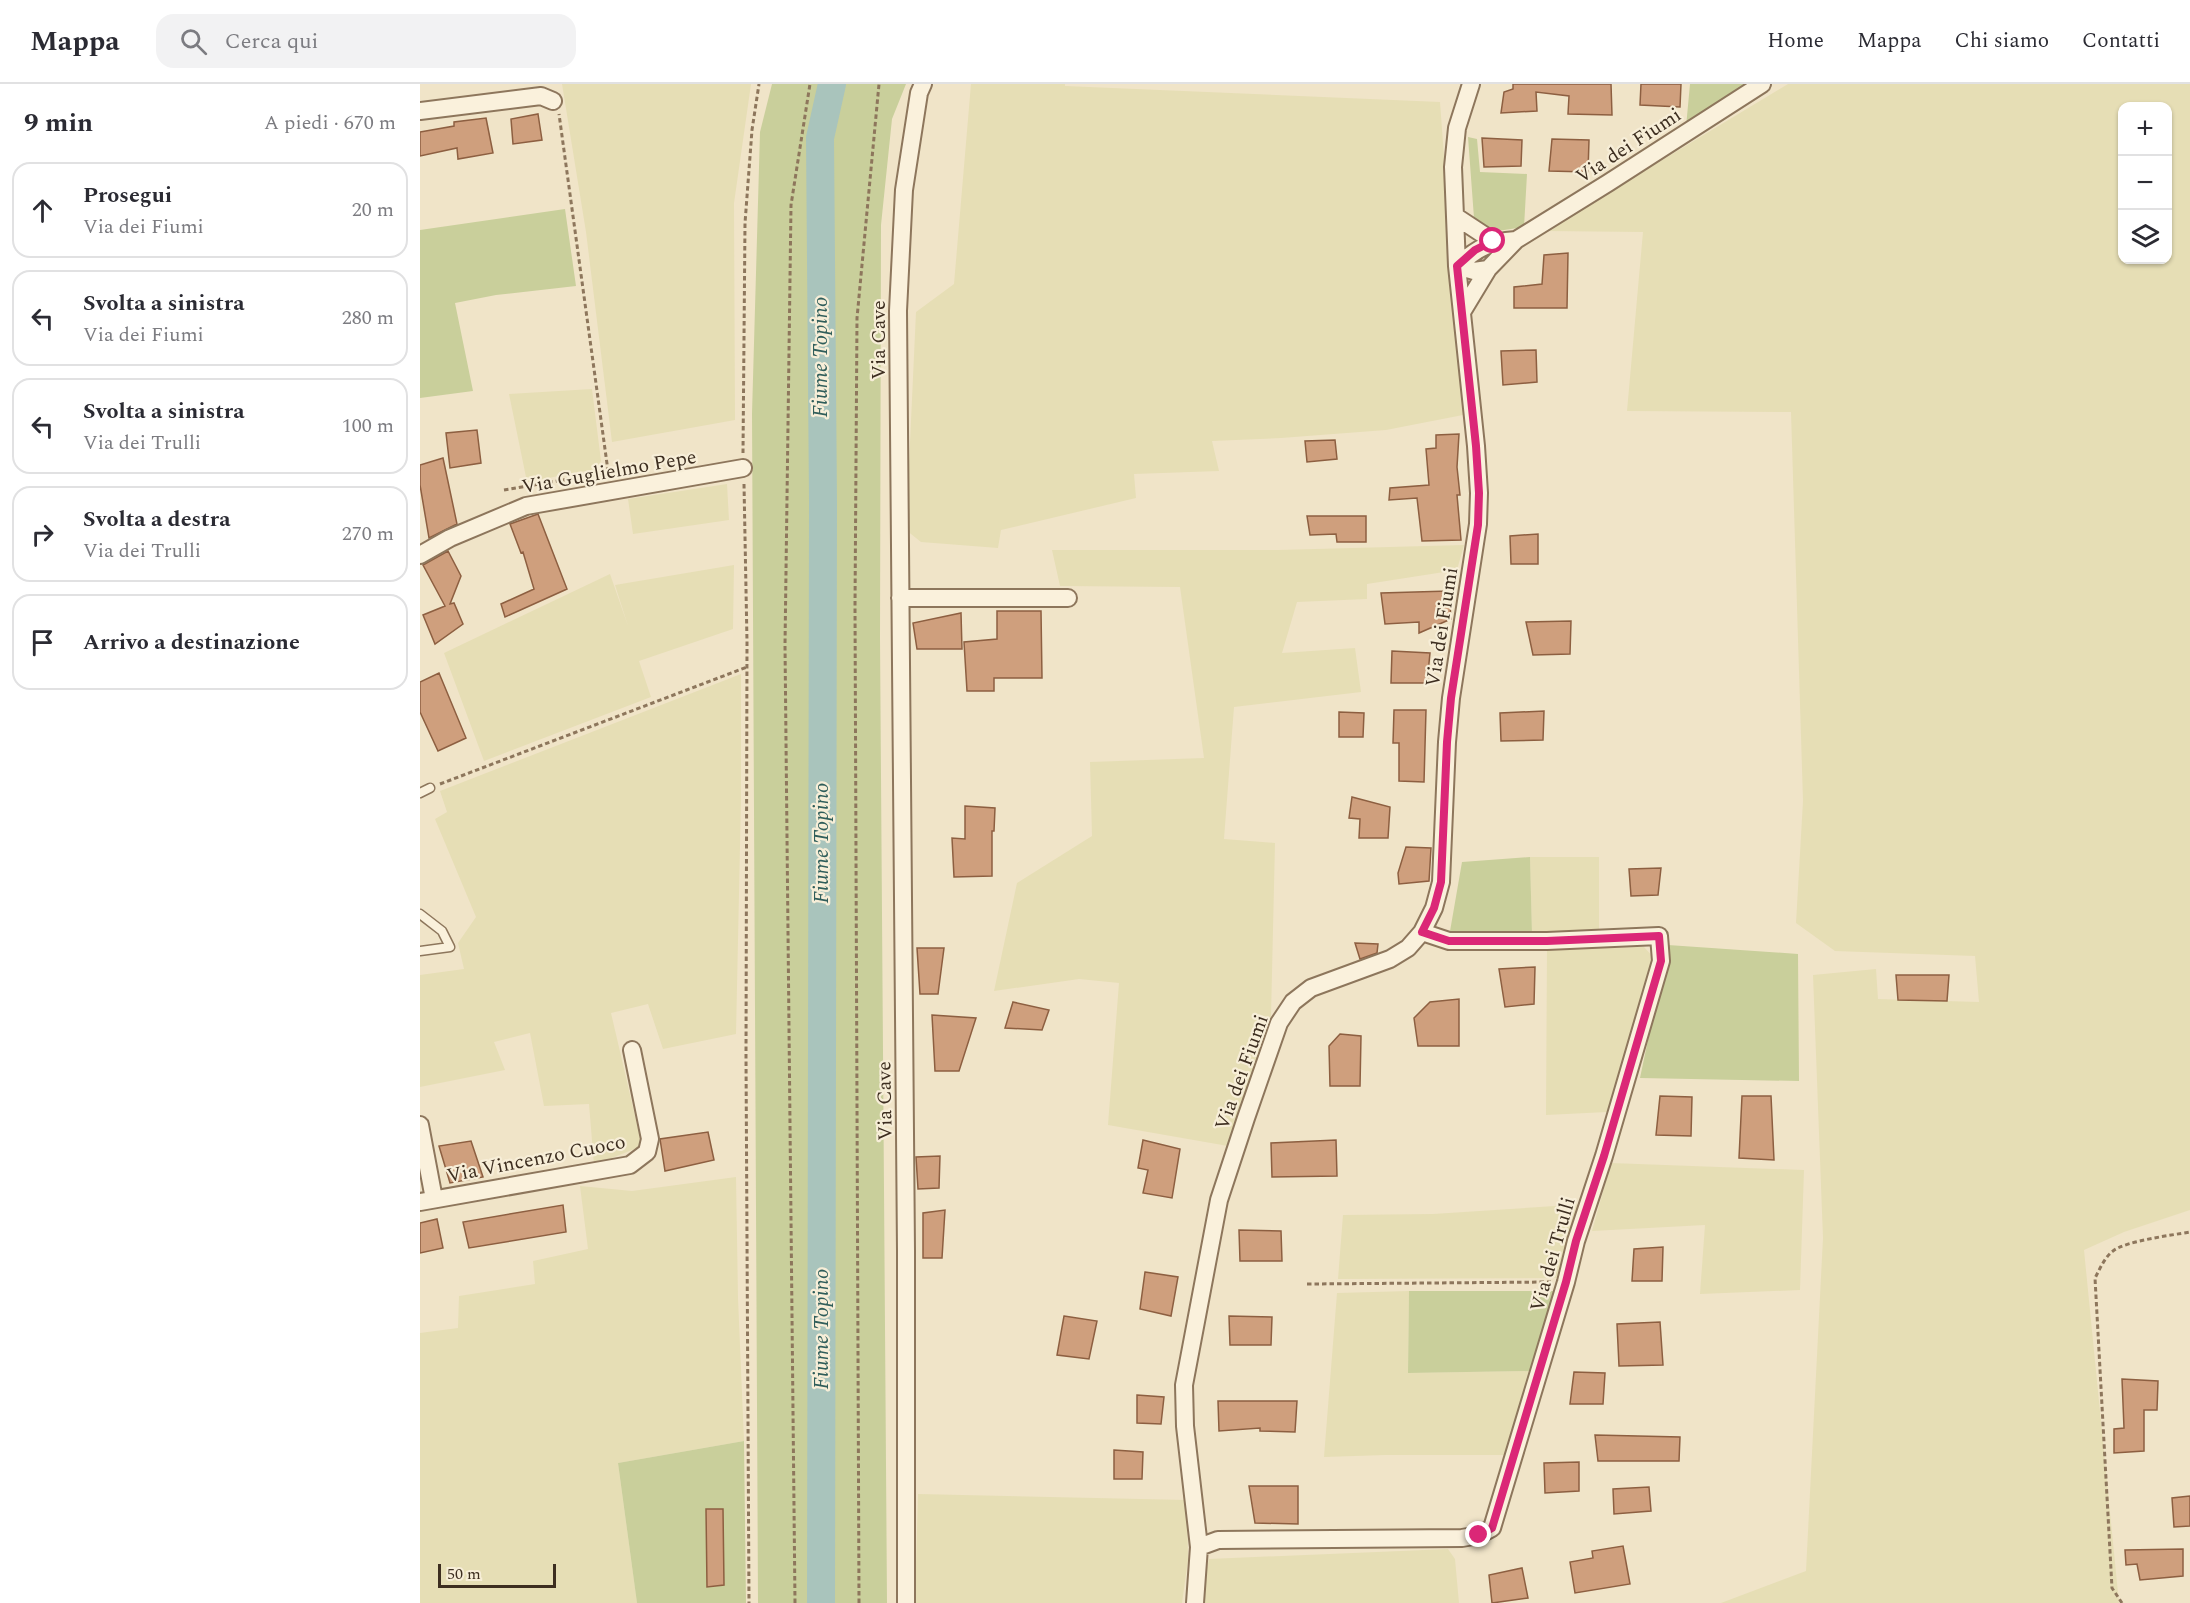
<!DOCTYPE html>
<html lang="it">
<meta charset="utf-8">
<style>
:root{--surface:#fff;--page:#f2f2f3;--text:#2b2b33;--muted:#7c7c81;--line:#e1e1e2}
body{margin:0;font-family:Spectral,serif;background:var(--page);color:var(--text)}
.controls{position:absolute;right:18px;top:18px;display:grid;overflow:hidden;border-radius:12px;box-shadow:0 2px 4px #0004}
.controls button{width:54px;height:54px;display:grid;place-items:center;padding:0;border:0;border-bottom:2px solid var(--line);background:var(--surface);color:var(--text);font:30px sans-serif}
.scale{position:absolute;left:18px;bottom:15px;width:118px;box-sizing:border-box;padding-left:6px;border:3px solid #3d2e20;border-top:0;font-size:16px;line-height:21px;white-space:nowrap;color:#3d2e20;-webkit-text-stroke:4px #f7eed8;paint-order:stroke}
.stop{position:absolute;width:18px;height:18px;margin:-14px;border:4px solid #db2777;border-radius:50%;background:#fff}
.stop.end{background:#db2777;border-color:#fff;box-shadow:0 2px 6px #0008}
.list{margin:0;padding:0;list-style:none}
h2{display:flex;justify-content:space-between;align-items:center;height:78px;margin:0;padding:0 24px;font-size:26px}
h2 small{font-size:20px;font-weight:400;color:var(--muted)}
.list li{display:grid;grid-template-columns:39px 1fr auto;gap:18px;align-items:center;box-sizing:border-box;height:96px;margin:0 12px 12px;padding:0 12px;border:2px solid var(--line);border-radius:18px}
.list b{display:block;font-size:22px;white-space:nowrap}
.list p{margin:0;font-size:20px;white-space:nowrap;color:var(--muted)}
.list em{font-size:20px;font-style:normal;color:var(--muted)}
.icon{flex:none;width:33px;height:33px;fill:none;stroke:currentColor;stroke-width:2;stroke-linecap:round;stroke-linejoin:round}
.map{position:relative;flex:none;width:1770px;height:1519px;overflow:hidden}
header{display:flex;align-items:center;gap:36px;box-sizing:border-box;height:84px;padding:0 30px;background:var(--surface);border-bottom:2px solid var(--line)}
header strong{font-size:28px}
nav{display:flex;gap:33px;margin-inline-start:auto;font-size:21px}
.search{width:420px;height:54px;background:var(--page);display:flex;align-items:center;gap:15px;box-sizing:border-box;padding:0 21px;border-radius:18px;color:var(--muted);font-size:22px}
main{display:flex}
aside{flex:1;background:var(--surface)}
.map>svg:first-child{display:block}
</style>
<header>
<strong>Mappa</strong>
<div class="search"><svg class="icon" aria-label="search" viewBox="0 0 24 24"><circle cx="10" cy="10" r="6"/><path d="M15 15l6 6"/></svg>Cerca qui</div>
<nav><a>Home</a><a>Mappa</a><a>Chi siamo</a><a>Contatti</a></nav>
</header>
<main>
<aside>
<h2>9 min<small>A piedi · 670 m</small></h2>
<ul class="list">
<li><svg class="icon" aria-label="ahead" viewBox="0 0 24 24"><path d="M12 20V5M6 11l6-6 6 6"/></svg><div><b>Prosegui</b><p>Via dei Fiumi</p></div><em>20 m</em></li>
<li><svg class="icon" aria-label="left" viewBox="0 0 24 24"><path d="M17 20v-9H6M10 6l-5 5 5 5"/></svg><div><b>Svolta a sinistra</b><p>Via dei Fiumi</p></div><em>280 m</em></li>
<li><svg class="icon" aria-label="left" viewBox="0 0 24 24"><path d="M17 20v-9H6M10 6l-5 5 5 5"/></svg><div><b>Svolta a sinistra</b><p>Via dei Trulli</p></div><em>100 m</em></li>
<li><svg class="icon" aria-label="right" viewBox="0 0 24 24"><path d="M7 20v-9h11M14 6l5 5-5 5"/></svg><div><b>Svolta a destra</b><p>Via dei Trulli</p></div><em>270 m</em></li>
<li><svg class="icon" aria-label="arrive" viewBox="0 0 24 24"><path d="M6 21V4h12l-3 4 3 4H6"/></svg><div><b>Arrivo a destinazione</b></div></li>
</ul>
</aside>
<div class="map">
<svg width="1770" height="1519" viewBox="0 0 1770 1519">
<rect width="100%" height="100%" fill="#f0e4c8"/>
<path fill="#e6deb5" fill-rule="evenodd" d="M142,0h189l-17,119 1,217 -123,22 -26,-210z
M551,0h94v2l375,16 23,313 -77,15 -105,8 -69,3 7,30 -85,3 2,24 -135,32 -3,18 -77,-6 -15,-12 10,-218 38,-28z
M1368,0h402v1126l-66,22 -40,18 35,353h-398l85,-32 17,-333 -10,-263 63,-6 2,30 101,3 -4,-46 -140,-5 -39,-28 7,-122 -12,-389 -164,-1 16,-179 -98,-1zM1702,22h46v154h-46z
M172,305l9,72 -5,8 -69,13 -18,-88z
M307,400l2,36 -96,14 -5,-35z
M1044,461l-7,25 -90,14v15l-70,3 -15,51 73,-5 6,44 -127,15 -10,132 51,4 -4,173 -43,130 -120,-21 11,-142 -40,-4 -85,12 23,-108 75,-47 -2,-74 114,-4 -24,-171 -120,-1 -8,-36h226z
M314,481l-1,64 -94,32 12,36 -167,64 -40,-108 166,-79 18,52 -13,-41z
M321,590v126l-5,234 -73,15 -15,-45 -37,9 31,133 -48,19 -5,-61 -45,2 -14,-73 -36,9 11,28 -85,17v-112l44,-6 -6,-26 18,-26 -41,-98 12,-7 -7,-21z
M1110,773h69v76l-67,1z
M1224,863l11,12 -48,153 -61,3 1,-166z
M1191,1079l193,7 -4,120 -100,4 5,-69 -113,6z
M316,1093l2,121 6,143 -126,22 19,140h-217v-270l38,-5 1,-32 76,-12 -2,-23 55,-12 -8,-63 52,5z
M1165,1120l-24,74 -223,1 5,-64 90,-1z
M989,1207l-1,82 124,-2 -27,84h-120l-61,2 13,-164z
M498,1410l269,6 1,60 -6,43h-267z
M1028,1465l7,10 4,44h-260l10,-44z"/>
<path fill="#c9cf9b" d="M352,0h134l-14,35 -11,106 -1,413 7,965h-129l-6,-1189 8,-282z
M1270,0h70l-74,43z
M1048,53l9,2 3,33 47,2 -3,53 -33,5 -17,-14z
M145,125l11,77 -80,9 -41,8 18,88 -53,7v-168z
M1110,773l2,77 -83,3 13,-75z
M1248,861l130,9 1,127 -159,-3z
M989,1207h148l-25,80 -124,2z
M324,1357l2,162h-109l-19,-140z"/>
<g fill="none" stroke-linecap="round" stroke-linejoin="round">
<path stroke="#a9c4bc" stroke-width="28" d="M401,1519l2,-1101 -3,-364 12,-54"/>
</g>
<path fill="#cf9f7d" stroke="#8d5f41" stroke-width="1.5" d="M1093,0h98l1,31 -44,-1 1,-18 -33,-4 1,19 -36,2 3,-21 9,-3z
M1221,0h40l-1,23 -40,-2z
M118,30l4,26 -29,4 -2,-25z
M66,34l7,35 -35,6 -1,-11 -37,8v-24l34,-6v-4z
M1062,54l40,2 -1,26 -37,1z
M1132,55l37,1 -1,32 -39,-1z
M1148,169l-1,55h-53v-21l28,-3 2,-29z
M1116,266l1,32 -34,3 -2,-34z
M57,346l4,33 -31,5 -4,-35z
M1039,350l-2,33 3,28h-3l4,45 -39,1 -5,-43 -28,2 1,-12 39,-3 -3,-36 10,-1v-13z
M915,356l2,19 -30,3 -2,-21z
M23,374l14,66 -28,14 -9,-53v-20z
M118,430l29,75 -62,28 -4,-13 33,-15 -11,-37 -2,1 -11,-29z
M887,432h59v26h-29l-1,-8 -26,1z
M1118,450v30h-27l-1,-28z
M28,467l13,25 -11,28 4,-1 9,21 -28,20 -12,-29 22,-9 -22,-41z
M1029,507l2,28 -32,14v-11l-34,2 -4,-31z
M577,527h44l1,67h-48v13h-27l-3,-49 33,-3z
M541,529l1,36h-45l-4,-26z
M1151,537l-1,33 -37,1 -7,-33z
M972,567l38,2 -3,30h-36z
M19,589l27,65 -28,13 -18,-39v-30z
M974,626h32l-2,72 -25,-1v-38h-6z
M1124,627l-1,29 -42,1 -1,-28z
M919,628l25,1 -1,24h-24z
M932,713l38,10 -2,31h-29l1,-19 -11,-1z
M545,722l30,2 -1,23h-2v45l-38,1 -2,-39 13,1z
M986,763l25,1 -2,33 -30,3 -1,-11z
M1241,784l-3,27 -27,1 -2,-27z
M935,859l23,1 -1,9 -17,6z
M497,864h27l-6,46h-18z
M1115,883l-1,37 -29,3 -6,-38z
M1476,891h53l-2,26 -49,-1z
M1039,915v47h-41l-4,-28 16,-16z
M593,918l36,8 -7,20 -37,-2z
M512,931l44,3 -17,53h-24z
M920,950l21,2 -1,50h-30l-1,-40z
M1240,1012l32,1 -1,39 -35,-1z
M1322,1012h29l3,64 -35,-2z
M288,1048l6,28 -49,11 -5,-32z
M723,1056l37,9 -8,49 -29,-5 5,-23 -10,-2z
M916,1056l1,36 -65,1 -1,-34z
M51,1057l12,36 -33,6 -11,-37z
M520,1072l-1,32 -21,1 -2,-32z
M143,1121l3,27 -97,16 -6,-26z
M525,1126l-3,48h-19v-45z
M17,1135l6,29 -23,5v-30z
M819,1146l42,1 1,30h-42z
M1243,1163l-1,34h-30l2,-32z
M725,1188l33,5 -7,39 -31,-7z
M644,1232l33,5 -8,38 -32,-4z
M809,1232l43,1 -1,28h-41z
M1240,1238l3,43 -44,1 -2,-42z
M1154,1288l31,1 -2,31h-33z
M1702,1295l36,2 -1,29h-13v41l-30,2v-24l10,-1z
M717,1311l27,2 -3,27 -24,-1z
M798,1317h79l-2,31 -35,-1v-3l-41,3z
M1175,1351l85,2 -1,24h-81z
M694,1366l29,2 -1,27h-28z
M1159,1378v29l-34,2 -1,-30z
M829,1402h49v38l-43,-1z
M1229,1403l2,24 -37,3 -1,-25z
M1770,1412v30l-16,1 -2,-29z
M286,1425h17l1,76 -17,2z
M1203,1462l7,38 -55,9 -5,-31 23,-4 -1,-7z
M1763,1465v27l-43,4 -3,-16 -11,1 -1,-15z
M1102,1484l6,30 -36,5 -3,-28z"/>
<g fill="none" stroke-linecap="round" stroke-linejoin="round">
<g stroke="#8d765c" stroke-width="11">
<path id="service" d="M0,709l10,-5
M0,830l22,17 8,16 -30,4"/>
</g>
<g stroke="#8d765c" stroke-width="20">
<path id="minor" d="M0,27l121,-15 12,5
M1035,132l38,25
M1096,156c-28,2 -37,7 -59,26l17,5 14,-2 28,-29 92,-57 154,-99
M1042,228l26,-43
M0,471l30,-17 76,-32 217,-38
M480,514h168
M0,1041l14,74
M0,1118l210,-37 17,-13 3,-13 -18,-89
M779,1463l19,-7 244,-2 17,-3 13,-7 74,-246 10,-41 28,-85 57,-195 -2,-25 -112,5h-98l-27,-9
M486,1519v-353l-8,-939 6,-121 15,-97 4,-9
M775,1519l4,-56 -14,-121 -1,-41 35,-185 27,-82 33,-95 14,-21 18,-14 79,-29 18,-11 14,-16 12,-24 7,-26 6,-140 4,-44 27,-174 1,-31 -3,-47 -19,-180 -4,-99 4,-39 14,-44"/>
</g>
<path stroke="#8d765c" stroke-width="3" stroke-dasharray="4.5 3" stroke-linecap="butt" d="M323,369l2,-230 7,-93 7,-46
M324,400l3,158 -1,414 3,547
M84,406l89,-15 15,-4 -49,-357
M20,700l307,-117
M887,1200l244,-2
M375,1519l-10,-958 6,-440 19,-121
M439,1519l-4,-997 2,-288 22,-234
M1702,1519l-10,-15 -17,-310c5,-9 9,-20 18,-27 12,-10 60,-16 77,-19"/>
<use href="#service" stroke="#faf1dc" stroke-width="8"/>
<use href="#minor" stroke="#faf1dc" stroke-width="16"/>
</g>
<g fill="none" stroke-linecap="round" stroke-linejoin="round">
<path stroke="#db2777" stroke-width="8" d="M1059,1451l13,-7 74,-246 10,-41 28,-85 57,-195 -2,-25 -112,5h-98l-27,-9 12,-24 7,-26 6,-140 4,-44 27,-173 1,-32 -3,-47 -19,-180 18,-16 18,-9"/>
</g>
<g text-anchor="middle" stroke-width="4.5" stroke-linejoin="round" paint-order="stroke">
<g font-size="20" fill="#3d2e20" stroke="#f7eed8">
<text transform="translate(1208 61) rotate(-33)" y="7">Via dei Fiumi</text>
<text transform="translate(458 256) rotate(-90)" y="7">Via Cave</text>
<text transform="translate(189 387) rotate(-10)" y="7">Via Guglielmo Pepe</text>
<text transform="translate(1021 543) rotate(-81)" y="7">Via dei Fiumi</text>
<text transform="translate(821 988) rotate(-70)" y="7">Via dei Fiumi</text>
<text transform="translate(464 1017) rotate(-91)" y="7">Via Cave</text>
<text transform="translate(116 1074) rotate(-11)" y="7">Via Vincenzo Cuoco</text>
<text transform="translate(1132 1170) rotate(-74)" y="7">Via dei Trulli</text>
</g>
<g font-size="21" font-style="italic" fill="#2f5d5a" stroke="#f7eed8">
<text transform="translate(400 273) rotate(-90)" y="7">Fiume Topino</text>
<text transform="translate(401 759) rotate(-90)" y="7">Fiume Topino</text>
<text transform="translate(401 1245) rotate(-90)" y="7">Fiume Topino</text>
</g>
</g>
</svg>
<div class="controls">
<button>+</button>
<button>−</button>
<button><svg class="icon" aria-label="layers" viewBox="0 0 24 24"><path d="M12 4l9 5-9 5-9-5zM3 14l9 5 9-5"/></svg></button>
</div>
<div class="scale">50 m</div>
<div class="stop" style="left:1073px;top:157px"></div>
<div class="stop end" style="left:1059px;top:1451px"></div>
</div>
</main>
